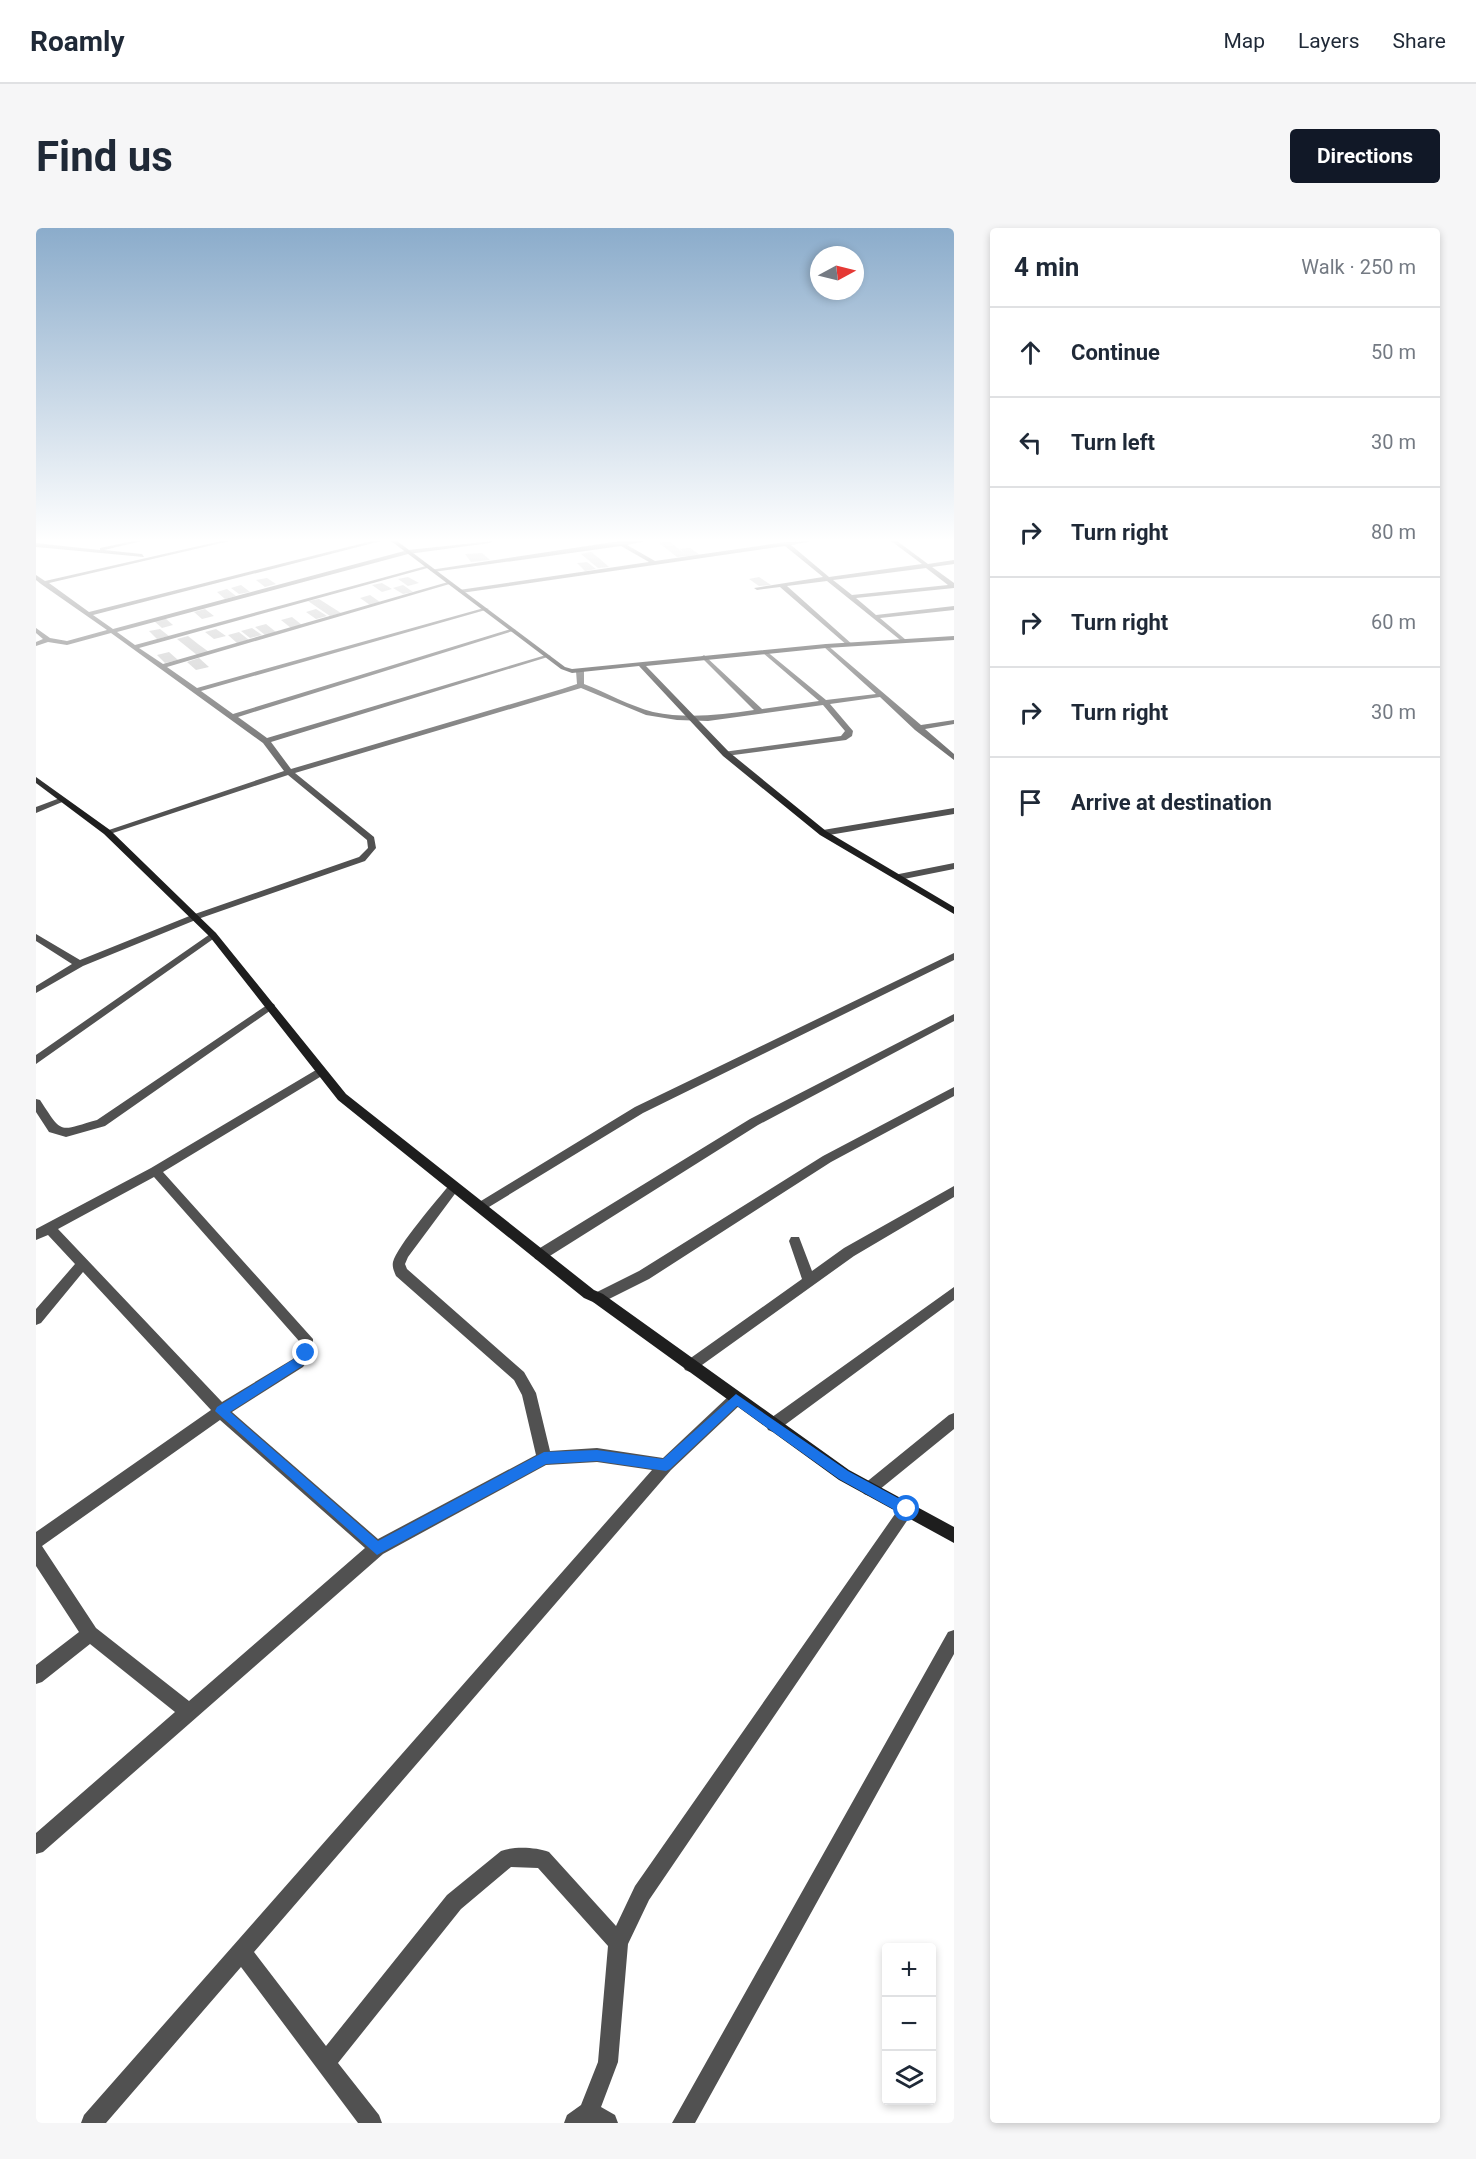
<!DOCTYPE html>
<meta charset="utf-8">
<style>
:root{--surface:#fff;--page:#f6f6f7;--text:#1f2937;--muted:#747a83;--line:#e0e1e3;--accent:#111827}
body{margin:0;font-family:Roboto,sans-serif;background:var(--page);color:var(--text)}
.controls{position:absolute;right:18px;bottom:18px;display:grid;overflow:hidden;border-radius:6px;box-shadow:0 3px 9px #0003}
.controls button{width:54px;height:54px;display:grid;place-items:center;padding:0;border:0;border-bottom:2px solid var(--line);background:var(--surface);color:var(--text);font:30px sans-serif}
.compass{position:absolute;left:774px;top:18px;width:54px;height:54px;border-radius:50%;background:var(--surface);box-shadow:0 3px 9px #0003;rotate:83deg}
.stop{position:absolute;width:18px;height:18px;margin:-14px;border:4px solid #1a73e8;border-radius:50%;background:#fff}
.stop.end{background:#1a73e8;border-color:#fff;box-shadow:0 2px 6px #0008}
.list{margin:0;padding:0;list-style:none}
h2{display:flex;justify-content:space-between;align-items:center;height:78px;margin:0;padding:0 24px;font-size:26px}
h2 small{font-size:20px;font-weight:400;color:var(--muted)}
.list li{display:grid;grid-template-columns:39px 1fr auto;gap:18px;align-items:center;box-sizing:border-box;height:90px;padding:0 24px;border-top:2px solid var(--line)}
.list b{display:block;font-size:22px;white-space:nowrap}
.list em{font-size:20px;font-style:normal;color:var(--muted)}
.icon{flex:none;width:33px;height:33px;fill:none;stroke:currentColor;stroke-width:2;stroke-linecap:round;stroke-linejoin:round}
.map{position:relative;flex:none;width:918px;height:1895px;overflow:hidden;border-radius:6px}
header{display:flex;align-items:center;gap:36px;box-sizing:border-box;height:84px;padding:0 30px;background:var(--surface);border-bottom:2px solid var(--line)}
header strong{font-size:28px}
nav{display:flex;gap:33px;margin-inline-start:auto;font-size:21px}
.intro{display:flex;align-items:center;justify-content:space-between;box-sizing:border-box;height:144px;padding:0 36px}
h1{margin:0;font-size:42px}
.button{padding:15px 27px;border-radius:6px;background:var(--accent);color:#fff;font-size:21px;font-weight:700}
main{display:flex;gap:36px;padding:0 36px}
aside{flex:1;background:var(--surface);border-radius:6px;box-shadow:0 3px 9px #0003}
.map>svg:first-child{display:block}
</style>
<header>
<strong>Roamly</strong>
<nav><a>Map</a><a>Layers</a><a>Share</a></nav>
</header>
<div class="intro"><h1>Find us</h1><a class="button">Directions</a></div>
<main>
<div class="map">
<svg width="918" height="1895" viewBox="0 0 918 1895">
<rect width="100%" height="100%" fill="#fff"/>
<path fill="#c0c0c0" d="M633,313l16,13 -5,-5 10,-1 10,7 -23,2 -18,-14z
M555,324l9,7 9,8 -11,1 -17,-14z
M446,325l8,7 -19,2 -6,-8z
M551,334l9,7 -11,2 -8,-8z
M372,349l11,6 -11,3 -10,-7z
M723,349l12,8 -12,1 -10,-7z
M231,350l9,6 -11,3 -9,-7z
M346,355l10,6 -10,3 -10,-7z
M205,357l9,7 -11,2 -8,-6z
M367,357l10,7 -10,2 -10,-6z
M191,361l9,7 -11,3 -8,-7z
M334,367l10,7 -10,3 -10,-7z
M283,371l22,14 -11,3 -22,-15z
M169,381l9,7 -12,3 -8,-7z
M280,381l11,7 -11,3 -10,-7z
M256,389l10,8 -11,3 -10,-8z
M129,390l8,7 -11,3 -8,-7z
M230,396l10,8 -11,3 -10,-8z
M216,400l10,7 -12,3 -9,-7z
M124,401l9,7 -12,3 -8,-8z
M180,401l10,7 -12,3 -9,-7z
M203,404l10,8 -12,3 -9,-8z
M152,408l10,8 11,8 -12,3 -20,-16z
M133,424l9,8 -13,3 -8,-8z
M163,430l10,9 -13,3 -9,-8z"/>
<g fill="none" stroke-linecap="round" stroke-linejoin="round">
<path fill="#515151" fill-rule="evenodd" d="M97,313h9l-38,9 38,4 2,3 -108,-10v-4l64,7v-2z
M185,313h9l-181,42 40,29 283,-71h9l-288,74 20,14 295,-79 85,-9 -3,2 -82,11 -291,78 18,13 291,-79 5,1 -292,81 24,16 285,-82 5,1 -286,84 30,21 287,-80 5,1 -288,82 32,23 278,-85 5,1 -278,87 29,21 279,-83 5,1 -280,86 20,27 271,-80 15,-5 -1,-13 4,-2 4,2v13c23,9 46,22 69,28 34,7 67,3 101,-2l-53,-53 3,-2 58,54 57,-8 -56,-48v-2l2,-1 61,50 50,-6 -52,-47v-2l2,-1 95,81 33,-5v4l-29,5 29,25v6l-39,-30 -35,-33 -50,7 23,27 -1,5 -6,4 -120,16h-3v-4l118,-16 4,-5 -22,-26 -115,16 -31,-1 -31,-5 -65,-27 -286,85 79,64 2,11 -11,13 -167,58 -115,47 -47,27v-7l36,-22 -36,-23v-7l44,26 112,-45 167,-58 9,-9 -1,-8 -79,-65 -178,59 -7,-2 181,-61 -21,-28 -152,-110 -44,12 -19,-3 -12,4v-4l7,-3 -7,-6v-5l14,10 17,3 40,-11 -66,-46 -5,-4v-5l9,6z
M584,313h26l-19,4 28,16 131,-19 27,-1 -22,4 38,32 93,-13 -31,-23h6l31,23 26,-4v4l-22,3 22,16v5l-98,10 20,17 78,-9v4l-74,8 26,22v2l-2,1 -77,-62 -40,5 66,59 -5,1 -68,-59 -23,3 -3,-2 69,-11 -38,-31 -324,47 -3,-2 1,-1 190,-28 -28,-16 -188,26 -3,-2zM890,340l22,17 -96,10 -19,-15z
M24,570l7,2 -31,13v-6z
M918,580v6l-131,22 -4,-3 4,-3z
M918,635v6l-55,11 -5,-3 5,-3z
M177,704l3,1v4l-180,127v-9z
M918,725v7l-311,153 -159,97h-8l-2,-3 2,-3 159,-97z
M234,775l4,1 1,2 -1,2 -169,118 -39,11 -17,-5 -13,-20v-13l4,1c23,35 18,31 57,20z
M918,786v7l-196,104 -213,134 -5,1 -5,-1 -1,-4 1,-4 215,-132z
M285,839l5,4 -1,3 -162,98 150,167v14l-10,14 -71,45 146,127 158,-84 -14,-60 -8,-15 -118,-104c-2,-5 -4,-9 -3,-14 4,-16 45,-63 57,-78h8l2,3 -52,70 -3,7 2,5 117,103 12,21 14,58 47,-3 66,10 68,-64 5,-1 5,1 2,5 -2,5 -70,66 -417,482 72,94 121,-151 54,-44c13,-5 35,-4 48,1l67,74 19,-40 267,-382 5,-2 5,2 3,5 -266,391 -21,44 -10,118 -17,45 14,8 3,8h-54l3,-8 14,-10 17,-43 10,-116 -70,-78 -27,-1 -50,42 -123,154 41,52 3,8h-24l-117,-156 -135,156h-25l3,-8 568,-645 -55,-8 -51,3 -163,89 -340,298 -7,2v-21l139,-121 -85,-68 -48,38 -6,2v-19l43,-33 -43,-66v-34l175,-122 -128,-138 -42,51 -5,2v-16l39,-45 -27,-29 -12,5v-11l115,-61zM118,949l145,164v10l-6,8 -71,43 -164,-173zM184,1192l145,128 -176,153 -93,-73 -54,-82z
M918,859v9l-123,66 -182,117 -46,23 -5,2 -5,-2 -2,-4 2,-4 46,-23 184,-115z
M918,958v11l-100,59 -159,114 -5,2 -5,-2 -2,-4 2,-4 117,-83 -13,-38 2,-4h8l13,34 32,-23z
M918,1059v13l-176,130 -5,2 -5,-2 -2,-5 2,-5z
M918,1185v16l-80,65 -5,2 -5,-2 -3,-5 3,-5 85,-69z
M918,1402v24l-259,469h-23l276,-491z"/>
<path fill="#1e1e1e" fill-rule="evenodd" d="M355,313h6l168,126 7,2 254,-25 128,-8v4l-128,8 -180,18 83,86 97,79 128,76v7l-134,-79 -97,-79 -84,-90 -67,7 -11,-4z
M0,549l74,53 106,103 130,161 248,196 9,4 246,176 105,57v16l-115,-63 -246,-178 -9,-4 -246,-198 -128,-163 -106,-103 -68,-51z"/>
</g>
<linearGradient id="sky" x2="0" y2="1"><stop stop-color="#8baccb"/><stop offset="0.54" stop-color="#fff"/><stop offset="1" stop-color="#fff" stop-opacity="0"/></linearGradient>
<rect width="918" height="578" fill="url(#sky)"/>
<path fill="#1a73e8" d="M270,1121l6,4 -10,13 -72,46 148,129 166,-89 53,-2 66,9 73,-65 112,77 63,34 2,4 -2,5h-9l-63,-35 -102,-73 -67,63 -4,2 -69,-10 -51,3 -169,91 -162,-144 2,-4 77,-48z"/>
</svg>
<div class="controls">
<button>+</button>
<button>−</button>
<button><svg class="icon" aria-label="layers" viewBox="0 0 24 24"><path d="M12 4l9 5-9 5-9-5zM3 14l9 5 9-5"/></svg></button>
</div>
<svg class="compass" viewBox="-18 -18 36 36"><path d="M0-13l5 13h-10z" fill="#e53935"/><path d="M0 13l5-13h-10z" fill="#747a83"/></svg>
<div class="stop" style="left:871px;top:1281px"></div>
<div class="stop end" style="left:270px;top:1125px"></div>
</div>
<aside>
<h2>4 min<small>Walk · 250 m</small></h2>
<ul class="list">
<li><svg class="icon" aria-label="ahead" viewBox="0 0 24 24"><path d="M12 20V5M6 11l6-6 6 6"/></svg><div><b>Continue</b></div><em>50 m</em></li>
<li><svg class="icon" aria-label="left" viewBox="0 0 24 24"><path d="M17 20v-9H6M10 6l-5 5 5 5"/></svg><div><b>Turn left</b></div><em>30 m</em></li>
<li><svg class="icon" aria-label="right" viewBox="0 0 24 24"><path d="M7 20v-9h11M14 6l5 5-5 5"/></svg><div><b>Turn right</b></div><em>80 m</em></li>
<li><svg class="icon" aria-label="right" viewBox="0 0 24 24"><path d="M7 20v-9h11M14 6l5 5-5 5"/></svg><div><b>Turn right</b></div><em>60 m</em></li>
<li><svg class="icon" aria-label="right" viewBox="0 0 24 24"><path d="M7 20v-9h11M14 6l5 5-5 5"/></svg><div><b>Turn right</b></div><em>30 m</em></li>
<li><svg class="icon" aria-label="arrive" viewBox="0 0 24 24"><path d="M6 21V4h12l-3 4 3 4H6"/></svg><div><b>Arrive at destination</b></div></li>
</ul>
</aside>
</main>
